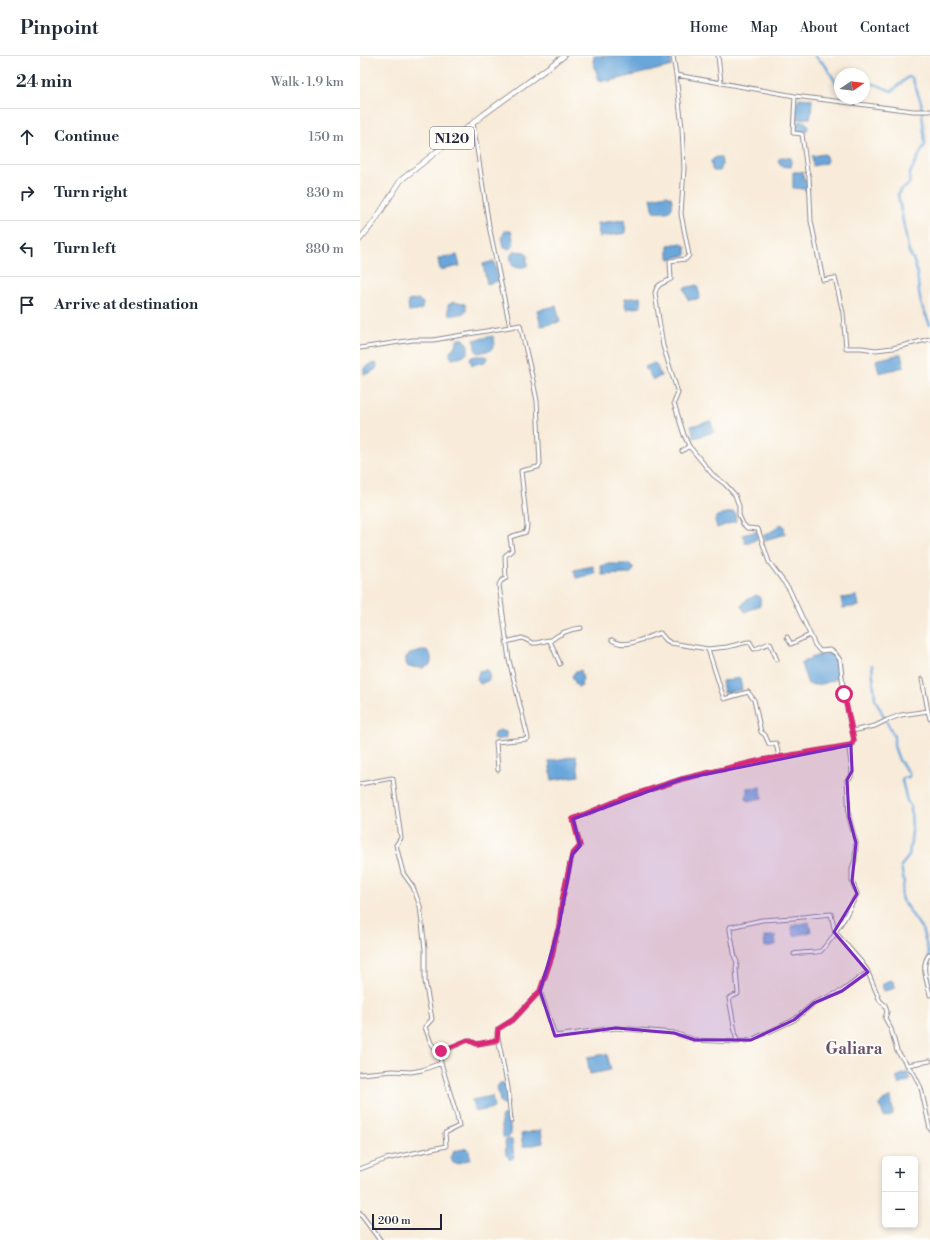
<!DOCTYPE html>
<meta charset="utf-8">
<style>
:root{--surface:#fff;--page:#f2f2f3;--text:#1f2937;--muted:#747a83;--line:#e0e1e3}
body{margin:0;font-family:"Libre Bodoni",serif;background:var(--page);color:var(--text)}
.controls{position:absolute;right:12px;bottom:12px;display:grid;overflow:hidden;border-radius:6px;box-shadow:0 2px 6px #0003}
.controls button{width:36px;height:36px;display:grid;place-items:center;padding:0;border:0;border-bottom:1px solid var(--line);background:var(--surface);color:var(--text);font:20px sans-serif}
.compass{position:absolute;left:474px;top:12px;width:36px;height:36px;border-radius:50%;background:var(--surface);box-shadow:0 2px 6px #0003;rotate:77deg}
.scale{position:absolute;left:12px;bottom:10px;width:70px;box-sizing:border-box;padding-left:4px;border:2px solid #22223b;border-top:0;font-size:11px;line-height:14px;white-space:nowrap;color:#22223b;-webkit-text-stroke:3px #fdfcf7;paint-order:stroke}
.stop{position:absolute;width:12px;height:12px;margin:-9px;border:3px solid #db2777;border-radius:50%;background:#fff}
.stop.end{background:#db2777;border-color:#fff;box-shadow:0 1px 4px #0008}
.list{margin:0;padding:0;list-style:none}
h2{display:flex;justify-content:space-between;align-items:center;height:52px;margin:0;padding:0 16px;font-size:17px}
h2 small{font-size:13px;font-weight:400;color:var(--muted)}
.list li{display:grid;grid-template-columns:26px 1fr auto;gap:12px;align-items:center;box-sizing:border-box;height:56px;padding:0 16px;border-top:1px solid var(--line)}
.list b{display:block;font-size:15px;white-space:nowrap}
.list em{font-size:13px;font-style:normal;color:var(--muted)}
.icon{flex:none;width:22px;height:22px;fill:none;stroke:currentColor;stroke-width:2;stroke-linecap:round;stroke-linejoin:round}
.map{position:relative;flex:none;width:570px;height:1184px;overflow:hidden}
header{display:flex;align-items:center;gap:24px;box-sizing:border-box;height:56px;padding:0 20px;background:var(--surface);border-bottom:1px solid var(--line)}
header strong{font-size:19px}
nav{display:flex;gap:22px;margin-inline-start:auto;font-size:14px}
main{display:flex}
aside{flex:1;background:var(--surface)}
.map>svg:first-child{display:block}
</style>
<header>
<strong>Pinpoint</strong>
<nav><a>Home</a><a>Map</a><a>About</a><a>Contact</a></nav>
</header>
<main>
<aside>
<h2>24 min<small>Walk · 1.9 km</small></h2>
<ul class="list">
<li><svg class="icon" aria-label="ahead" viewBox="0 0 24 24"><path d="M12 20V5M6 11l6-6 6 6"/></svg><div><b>Continue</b></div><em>150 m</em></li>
<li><svg class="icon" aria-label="right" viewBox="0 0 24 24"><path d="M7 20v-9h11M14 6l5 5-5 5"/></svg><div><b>Turn right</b></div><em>830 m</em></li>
<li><svg class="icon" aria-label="left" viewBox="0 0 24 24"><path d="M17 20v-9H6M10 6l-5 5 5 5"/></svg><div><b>Turn left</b></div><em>880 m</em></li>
<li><svg class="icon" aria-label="arrive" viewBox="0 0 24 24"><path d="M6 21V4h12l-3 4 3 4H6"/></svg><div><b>Arrive at destination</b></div></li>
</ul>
</aside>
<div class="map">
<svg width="570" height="1184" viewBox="0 0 570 1184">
<rect width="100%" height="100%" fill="#fdfcf7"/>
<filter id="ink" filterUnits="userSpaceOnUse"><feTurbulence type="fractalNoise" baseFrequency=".025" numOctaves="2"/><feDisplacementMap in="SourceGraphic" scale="8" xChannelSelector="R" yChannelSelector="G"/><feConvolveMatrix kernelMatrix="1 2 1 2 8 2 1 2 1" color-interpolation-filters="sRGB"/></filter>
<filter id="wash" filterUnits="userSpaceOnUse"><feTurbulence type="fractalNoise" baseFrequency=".012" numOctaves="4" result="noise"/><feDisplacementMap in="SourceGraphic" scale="16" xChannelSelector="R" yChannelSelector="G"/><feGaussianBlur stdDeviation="0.9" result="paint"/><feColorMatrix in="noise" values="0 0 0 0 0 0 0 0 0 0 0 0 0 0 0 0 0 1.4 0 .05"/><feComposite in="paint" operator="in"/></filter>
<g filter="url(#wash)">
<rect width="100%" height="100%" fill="#f8ebd9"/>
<path fill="#69a6da" stroke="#46648a" d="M234,0h76l2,10 -62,15 -11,-1 -6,-18z
M439,42l13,1 -1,16 -1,3 -13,1 -1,-2v-11z
M436 71a6 6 0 1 1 12 0a6 6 0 1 1-12 0Z
M110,78l2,9 -14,3 -1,-9z
M465,98l2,6 -1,3 -13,3 -1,-10z
M356,101h4c3,4 2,10 0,14h-7l-1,-2 -1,-8z
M422,101l9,1 1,4 -1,5 -10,-1 -3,-6z
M433,116h10l1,8 5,2v7l-3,2 -3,-2 -10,-1z
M307,139l4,2c5,16 -4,16 -17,15l-3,-14z
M264,164l2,13 -27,4 -2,-14z
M145,175h6l2,8 1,6 -5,4 -5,-1 -2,-11z
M322,187l4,4v8l-16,4 -2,-4v-10z
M154,195l11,1 2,3v11l-8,2 -6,-2c-3,-5 -4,-11 1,-15z
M97,199l3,11 -20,4 -2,-11z
M134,205l5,20 -12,3 -4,-20z
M337,229l3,11 -1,3 -11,1 -4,-12z
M280,241l1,10 -15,2 -2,-10z
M58,243l5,4 -1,6 -5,2 -8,1 -1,-11z
M93,246l12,2c5,11 -7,11 -16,11l-1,-5v-5z
M196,250l4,16 -19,4 -4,-16z
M133,280l2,8 -4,6 -13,3 -3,-4 -1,-9z
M98,283h6l4,6v8l-11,5 -5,1c-5,-9 0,-7 3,-14 1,-2 2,-4 3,-6z
M541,298l3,13 -25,6 -3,-13z
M116,300h10l2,3 -3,3 -13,3 -2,-7z
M16,307l1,3 -1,3 -6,4 -6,1v-6l7,-4z
M294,307l2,1 5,12 -8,4 -8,-13z
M351,365l3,11 -20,6 -3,-12z
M373,456l2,1 1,8 -19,7 -2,-8 1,-3 6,-3z
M421,468l3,2 1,8 -20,6 -2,-4 11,-6z
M397,475l1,5 -1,3 -8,4h-4l-2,-8z
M248,508h22l4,5 -2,3 -3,2 -27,1 -1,-9z
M233,510l2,8 -19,4 -2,-8z
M396,539c5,2 5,5 4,10l-15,7 -3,-6 3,-5z
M497,540l2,10 -16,2 -2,-10z
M66,594c6,3 6,10 4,15l-7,3 -15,-1 -2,-4v-6l4,-3z
M472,597c7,9 10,16 5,26 -9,3 -20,8 -29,5l-7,-20c7,-7 22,-10 31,-11z
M127,614l3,2 -1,8 -9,4 -3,-5 2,-8z
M221,614l2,10 -2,2 1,4 -4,1 -2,-2 -4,-9 2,-3z
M380,622l2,12 -18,3 -2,-12z
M139,674l7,2v6l-11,2 -2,-3 1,-3z
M216,700l3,20 -27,4 -3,-19z
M399,731l2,1 1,10 -14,3 -2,-3 1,-10z
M449,866l2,10 -17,4 -3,-10z
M415,879l1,10 -11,2 -1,-10z
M532,924l3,5v3l-6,2 -5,1 -2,-6 5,-4z
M247,998l4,16 -21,4 -3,-17z
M548,1016l3,8 -12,5 -3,-8z
M140,1027h4l1,2 3,16v3h-6l-2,-3 -3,-14z
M132,1040l2,12 -19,4 -3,-12z
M531,1041l2,17 -3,2 -6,1 -4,-12 1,-3z
M145,1059l4,4 2,16 -5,3 -3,-1 -2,-20z
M181,1074l2,13 -20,4 -2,-13z
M147,1083l5,1 2,17 -4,3 -4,-6 -1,-13z
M108,1092l3,11 -15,5 -3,-1 -2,-5 3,-7z"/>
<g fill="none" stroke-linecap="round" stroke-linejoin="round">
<path stroke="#69a6da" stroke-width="2.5" d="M455,0l10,9 15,24
M504,29c13,-4 17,3 28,6l16,-14 4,1 9,24 4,42 -15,29v9l-4,5 -6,3 -2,5 11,57c10,14 8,30 11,46 1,8 7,19 10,27
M512,609l3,34 19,37v10l5,14 10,13v4l-6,1 -1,2 5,21 4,6 1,25 -3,24 -8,10 3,16 -3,14 1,4 20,29 7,25 -1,10 2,25"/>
</g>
</g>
<g filter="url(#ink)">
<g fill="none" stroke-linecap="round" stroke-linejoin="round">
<g stroke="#8d868a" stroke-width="5">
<path id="minor" d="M313,0l3,19 119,21 118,15h17
M358,0l3,26
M316,19l6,53 2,40 -3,46 8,41 -3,4 -16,2 1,18c-6,4 -14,4 -16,14l8,53 15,47 -4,10 10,32 5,11 24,29 12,9 10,11 4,11v9l4,9 4,4 11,1 11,33 20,27 26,56 5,6 10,-1 5,3 5,7 4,34 8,37 23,-5 12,-6 14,-5 27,-4 2,8
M435,40l-2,37 9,1 5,37 2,5 2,45 12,59 12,-2 8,35 3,35h15l15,2 17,-2 37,-9
M113,67l16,103 21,101 10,-2 12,51 5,25 3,63 -2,3 -17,4 6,54 -1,7 -16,5 2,13 -7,6 1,22 -5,3 -2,4 10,75 19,78 -1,1 -31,3 2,28
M0,292l53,-8h20l77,-13
M322,395l7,-5
M427,581l4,7 2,-1 17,-8
M252,584c14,10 33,-3 48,-7l6,7 5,3 37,6 16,50 24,-7 6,8 7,32 4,3 4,9 7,-1 3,14
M190,585c10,-8 19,-12 31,-13
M146,586l16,-4 11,5h4l12,-3 1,1 10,23
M348,593l19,-2 21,-5h2l4,7h1l15,-6 7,17
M562,623l6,32
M492,675l2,9 -3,5 -89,15 -80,19 -58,19 -51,21 7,27 -8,9 -10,46 -3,25 -4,14 -3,16 -12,35 15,45 61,-8 58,5 21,7 42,2 14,-2 43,-20 20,-17 28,-12 26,-19
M0,728l32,-6 1,1 8,59 -5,7 7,28 10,14 7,19 5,43v32l7,38 -7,8 6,16 8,10
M475,876l9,-13 13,-25 -5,-13v-12l3,-9 1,-17 -7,-26 -2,-37 4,-3 1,-6 -3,-22 2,-4
M434,898c8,-2 22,-1 27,-3l15,-18
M570,898c-11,11 -2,29 0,41
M377,986l-8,-44 9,-4 -2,-25 1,-7 -2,-4 -5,-28v-3l32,-7 31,-2 38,-4 4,18 27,31 5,7 13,31 5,4 2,7 -2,6 6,11 6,22 17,23 7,14 9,41
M81,1007l-2,-10 29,-13 9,4 20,-3
M547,1009l23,-4
M0,1018l33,-3 18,1 11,-2 19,-7 16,53 2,10 -14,7 1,13 -60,13 -26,10
M151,1065l-3,-33 -11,-55 1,-4 16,-10 26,-28"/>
</g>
<g stroke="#8d868a" stroke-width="5.5">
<path id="major" d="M0,1157l20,27"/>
</g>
<g stroke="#8d868a" stroke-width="6">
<path id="highway" d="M0,183l14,-17 27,-42 82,-65 81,-59"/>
</g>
<use href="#minor" stroke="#fff" stroke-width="3"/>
<use href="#major" stroke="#fff" stroke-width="3.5"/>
<use href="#highway" stroke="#fff" stroke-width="4.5"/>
</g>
</g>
<g fill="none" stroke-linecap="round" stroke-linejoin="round" filter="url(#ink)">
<path stroke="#db2777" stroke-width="5" d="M81,995l27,-11 9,4 20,-4 1,-11 16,-10 26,-28 12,-35 3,-16 4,-14 3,-25 10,-46 8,-9 -7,-27 51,-21 58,-19 80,-19 89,-15 3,-5 -10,-46"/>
</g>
<path fill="#7b2cbf" fill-opacity="0.2" stroke="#7b2cbf" stroke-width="3" stroke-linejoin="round" d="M491,689l1,26 -5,9 2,37 7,26 -4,38 5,13 -23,38 34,40 -26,19 -28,12 -20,17 -43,20h-56l-21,-7 -58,-5 -61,8 -15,-45 19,-65 13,-71 8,-9 -7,-27 109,-40z"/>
<g text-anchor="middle" stroke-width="4" stroke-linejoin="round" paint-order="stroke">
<rect fill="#fdfcf7" stroke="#646373" stroke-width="1" x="70" y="71" width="44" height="22" rx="3"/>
<g font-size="13" font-weight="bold" fill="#22223b">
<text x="92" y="87">N120</text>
</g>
<g font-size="16" font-weight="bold" fill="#69516e" stroke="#fdfcf7">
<text x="494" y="998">Galiara</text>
</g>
</g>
</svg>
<div class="controls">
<button>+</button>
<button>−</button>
</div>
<svg class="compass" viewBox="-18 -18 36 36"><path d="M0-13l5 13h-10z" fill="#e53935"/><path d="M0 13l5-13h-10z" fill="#747a83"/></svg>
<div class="scale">200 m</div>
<div class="stop" style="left:484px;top:638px"></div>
<div class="stop end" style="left:81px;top:995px"></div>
</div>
</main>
